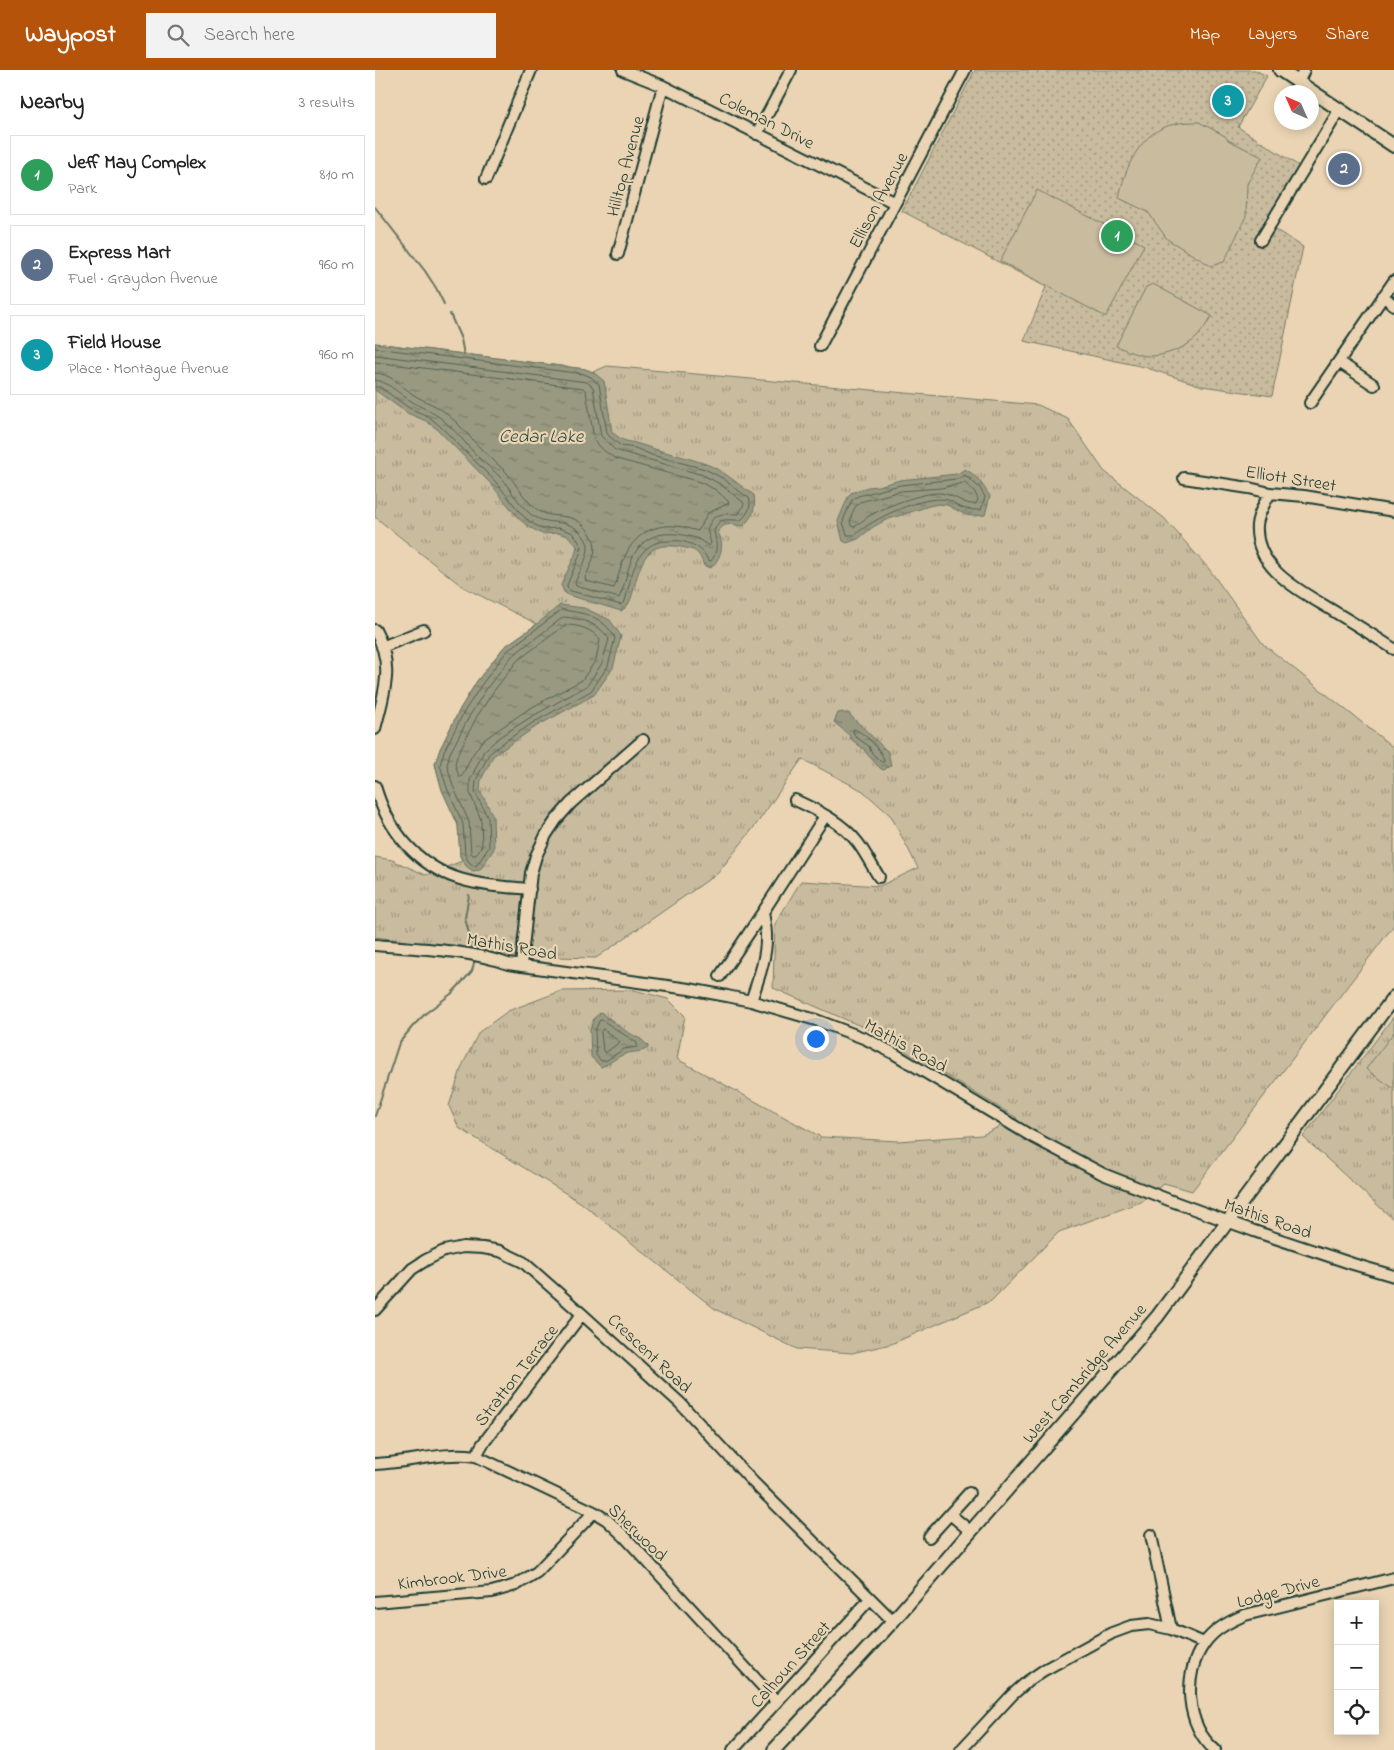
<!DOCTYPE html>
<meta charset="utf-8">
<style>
:root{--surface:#fff;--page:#f2f2f2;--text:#222;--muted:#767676;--line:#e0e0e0;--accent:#b45309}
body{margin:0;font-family:"Indie Flower",sans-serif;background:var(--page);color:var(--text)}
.controls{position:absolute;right:15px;bottom:15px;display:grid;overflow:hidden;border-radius:0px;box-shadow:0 2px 12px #0003}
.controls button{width:45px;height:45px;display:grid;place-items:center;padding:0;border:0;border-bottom:1px solid var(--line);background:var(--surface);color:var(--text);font:25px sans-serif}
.compass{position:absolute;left:899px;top:15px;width:45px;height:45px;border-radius:50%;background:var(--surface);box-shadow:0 2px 12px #0003;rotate:315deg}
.you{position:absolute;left:440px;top:968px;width:18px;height:18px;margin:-12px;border:4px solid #fff;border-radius:50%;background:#1a73e8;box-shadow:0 0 0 8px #1a73e833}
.badge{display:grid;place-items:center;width:32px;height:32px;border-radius:50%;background:var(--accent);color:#fff;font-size:16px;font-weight:700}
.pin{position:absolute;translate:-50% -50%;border:2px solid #fff;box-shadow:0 1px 5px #0006}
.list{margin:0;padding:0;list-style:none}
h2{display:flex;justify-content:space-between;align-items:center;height:65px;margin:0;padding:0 20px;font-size:21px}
h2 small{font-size:16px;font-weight:400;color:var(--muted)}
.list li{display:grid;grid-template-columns:32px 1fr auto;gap:15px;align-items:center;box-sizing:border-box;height:80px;margin:0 10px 10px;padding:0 10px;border:1px solid var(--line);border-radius:0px}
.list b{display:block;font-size:19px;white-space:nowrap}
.list p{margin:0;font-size:16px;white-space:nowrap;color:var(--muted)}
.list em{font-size:16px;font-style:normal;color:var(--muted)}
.icon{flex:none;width:28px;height:28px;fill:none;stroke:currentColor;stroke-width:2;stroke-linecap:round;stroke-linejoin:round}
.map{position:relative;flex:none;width:1019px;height:1680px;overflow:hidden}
header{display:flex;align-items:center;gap:30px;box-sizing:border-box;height:70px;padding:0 25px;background:var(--accent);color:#fff}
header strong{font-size:24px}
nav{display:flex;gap:28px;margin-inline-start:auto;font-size:18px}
.search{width:350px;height:45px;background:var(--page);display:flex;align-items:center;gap:12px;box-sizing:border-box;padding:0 18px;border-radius:0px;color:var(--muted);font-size:19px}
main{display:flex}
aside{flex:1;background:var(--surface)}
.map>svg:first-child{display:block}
</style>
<header>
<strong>Waypost</strong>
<div class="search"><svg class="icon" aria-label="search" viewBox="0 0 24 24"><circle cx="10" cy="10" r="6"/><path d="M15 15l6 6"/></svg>Search here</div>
<nav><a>Map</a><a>Layers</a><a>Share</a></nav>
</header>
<main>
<aside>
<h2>Nearby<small>3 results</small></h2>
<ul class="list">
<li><span class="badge" style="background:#2e9e5b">1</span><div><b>Jeff May Complex</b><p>Park</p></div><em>810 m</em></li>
<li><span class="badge" style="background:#5c6f8a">2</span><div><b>Express Mart</b><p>Fuel · Graydon Avenue</p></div><em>960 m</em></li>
<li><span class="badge" style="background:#0f9aa8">3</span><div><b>Field House</b><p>Place · Montague Avenue</p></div><em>960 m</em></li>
</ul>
</aside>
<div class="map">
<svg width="1019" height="1680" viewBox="0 0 1019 1680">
<defs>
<pattern id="grass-tufts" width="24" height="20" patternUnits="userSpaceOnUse" patternTransform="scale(1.25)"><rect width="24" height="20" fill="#c9bb9e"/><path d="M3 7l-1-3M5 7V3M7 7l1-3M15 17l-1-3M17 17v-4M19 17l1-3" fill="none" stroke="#a39982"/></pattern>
<pattern id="park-dots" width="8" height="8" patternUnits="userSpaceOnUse" patternTransform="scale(1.25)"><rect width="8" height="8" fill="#c9bb9e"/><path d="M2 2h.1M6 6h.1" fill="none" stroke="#a39982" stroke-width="1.8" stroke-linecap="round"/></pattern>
<pattern id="water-ripples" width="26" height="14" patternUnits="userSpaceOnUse" patternTransform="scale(1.25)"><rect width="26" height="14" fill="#999981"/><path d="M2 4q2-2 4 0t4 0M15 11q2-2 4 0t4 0" fill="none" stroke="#7c7e6a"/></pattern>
</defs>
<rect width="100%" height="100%" fill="#ead4b3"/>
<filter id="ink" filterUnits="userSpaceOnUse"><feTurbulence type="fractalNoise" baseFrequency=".02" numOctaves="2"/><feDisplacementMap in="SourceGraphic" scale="10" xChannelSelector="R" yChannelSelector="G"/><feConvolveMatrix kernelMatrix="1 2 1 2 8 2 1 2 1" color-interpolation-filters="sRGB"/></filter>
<g filter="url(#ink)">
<path fill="url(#grass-tufts)" stroke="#747c69" d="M0,273l210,26 8,3 14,-6 431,39 30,14 36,52 60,47 45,51 54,75 131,104v177l-202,266 -28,-8 -23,19 -82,30 -68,69 -100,43 -39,9 -55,-4 -82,-40 -135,-107 -121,-74 -10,-22 13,-40 17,-34 29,-21 53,-20 73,-1 34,9 17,17 -8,43 144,78 77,4 84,-6 35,-17 -145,-87 -99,-43 2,-64 26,-43 79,5 38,-18 -27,-52 -28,-25 -61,-32 -44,63 -40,51 -122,85 -83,-2 -138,-19v-80l17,3 34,15 36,-14 -2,-5 -2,-31 -16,-35 -7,-26 5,-15 20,-40 17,-28 27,-34 33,-23 -74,-37 -88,-70z
M1019,946v204l-91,-83z"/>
<path fill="url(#park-dots)" stroke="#747c69" d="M600,0h280l12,6 -29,51 61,39 -32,58 36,23 -31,149 -70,-10 -58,-19 -120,-26 22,-54 -144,-76z"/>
<path fill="#c9bb9e" stroke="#747c69" d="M824,52l26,14 3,4 34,17 -15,27 -1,32 -22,46 -13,4 -44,-27 -19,-27 -29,-14c6,-31 21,-67 56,-74 7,-2 16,-2 24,-2z
M662,120l107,55 -38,72 -106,-56z
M778,214l59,32c-5,7 -9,14 -14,20 -11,12 -35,21 -51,20 -11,-1 -21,-6 -31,-10l30,-59z
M1019,962v57l-28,-20z"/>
<path fill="url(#water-ripples)" stroke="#687462" d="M0,273l210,26 8,3 11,9 8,51c13,11 13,8 27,12 22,8 45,12 67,20 18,6 32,21 48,31 2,13 -1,22 -11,31 -11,-1 -18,-5 -25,6 7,13 3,26 -7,36l-7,-2c-3,-8 -5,-15 -14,-17 -39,-10 -47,3 -56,39 -3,11 -4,17 -13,23l-53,-16 -4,-3 -3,-7 14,-30 2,-9 -9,-10 -10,-3 -16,1 -11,-6 -12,-9 -28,-35 -54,-55 -11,-8 -19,-8 -32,-23z
M590,399c12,6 18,17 25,27l-5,19 -11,1 -8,-1 -19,-10 -9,-1 -9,2 -43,14 -13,7 -15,12 -11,4 -4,-2 -5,-20 10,-24 3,-4 17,-6 10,-1 22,-6 57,-6z
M185,535l24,3 26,12 11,16 -8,32 -19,27 -57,31 -44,30 -12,24 -1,10 13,26 1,33 -14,21 -7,1 -7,-5 -6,-10 -2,-31 -16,-35 -7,-26 5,-15 20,-40 17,-28 27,-34 33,-23z
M468,642l2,2 3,-1 40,39 3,13 -7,5 -3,-1 -14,-15 -2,-4 -13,-10 -3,-5 -15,-13 4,-9z
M226,942l5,5 3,1 15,12 18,10 6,6v2c-7,5 -15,3 -23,6 -9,3 -15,10 -24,13l-10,-10 -1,-27 4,-12z"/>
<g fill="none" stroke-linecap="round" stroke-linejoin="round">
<path stroke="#506253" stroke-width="1" d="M0,278l209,26 7,3 8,7 8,49 2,3 12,10 14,2 17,7 53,14 19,10 12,10 13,9c3,8 -1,16 -8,22 -13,1 -22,-5 -27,12 3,10 4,21 -3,29l-3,-1c-6,-12 -11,-14 -23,-18 -6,-2 -10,-1 -16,-1 -33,-1 -37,34 -44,60l-4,4 -50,-14 -3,-2 -1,-4 12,-28 3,-10 -6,-10 -5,-5 -13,-4 -15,1 -10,-5 -11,-9 -27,-34 -55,-55 -12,-10 -19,-8 -29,-21h-5
M0,285l212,27 6,5 8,49 14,14 88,25 17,9 23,18 1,2 -5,10c-16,0 -26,-3 -32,16l4,13 -2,3c-4,-2 -8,-6 -13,-8 -28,-8 -53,-7 -65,23 -5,12 -6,26 -12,37l-43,-12 -1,-3c4,-12 18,-31 11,-43 -16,-28 -39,-9 -59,-29 -10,-10 -17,-23 -26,-33 -7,-8 -16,-14 -23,-21 -11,-12 -22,-26 -34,-36 -11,-10 -25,-14 -36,-22 -10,-6 -21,-18 -33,-19
M0,292l208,26 3,3 8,48c5,8 14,16 23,20l83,23 16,8 12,11 1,2 -21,10 -10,18c-5,-1 -10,-3 -15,-4 -27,-5 -49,6 -59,32 -4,9 -6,20 -10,29l-28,-7 -1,-3c6,-14 15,-29 6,-43 -18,-30 -39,-10 -58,-29 -10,-9 -17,-22 -26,-33 -7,-7 -15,-14 -23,-21 -12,-12 -23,-27 -37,-38 -10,-9 -22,-12 -33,-19 -12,-8 -24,-22 -39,-22
M590,405l15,13 5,9 -4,13c-9,0 -15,0 -23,-4 -3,-2 -6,-5 -10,-6 -24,-6 -76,19 -93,35h-8l-4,-13 1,-4 8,-18 6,-4 42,-11 57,-6z
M590,413l9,8 4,8 -2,5c-12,2 -21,-10 -36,-11 -17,-1 -60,15 -74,25 -4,3 -7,6 -12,9l-3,-1c-2,-8 3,-20 9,-24l41,-11 40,-3z
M187,540c23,3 41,6 53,28l-7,28 -17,25 -57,31 -30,20 -15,12 -13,26 -1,12 13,26 1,29 -12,18 -3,1 -5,-4 -4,-7 -2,-31 -16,-36 -7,-23 4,-14 20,-39 18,-28 25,-33z
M189,547c17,2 35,6 45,22l-7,24 -15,23 -56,31 -30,19 -17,15 -14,29v13l11,27 1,25 -6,10h-3l-2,-2 -2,-31 -16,-36 -6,-21 3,-12 20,-38 17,-27 25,-32z
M191,555c12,0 27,4 34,15l-4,20 -14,20 -55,30 -45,31 -11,16 -9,19 -3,1 -4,-13 2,-8 19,-38 17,-26 24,-31z
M479,659c10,3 30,23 30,33h-3l-10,-10 -2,-6 -13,-9 -3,-5z
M227,950l35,23v4l-13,2 -17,11 -6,1 -5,-6 -1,-24 4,-10z
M228,959l17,13 -15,11 -2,-2 -2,-19z"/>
<path stroke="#687462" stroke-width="2" d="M0,137l50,64 11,17 8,16
M75,244l11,25 3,16
M94,825l-4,23 8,31
M0,1046l24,-73 14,-17 13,-13 25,-19 14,-15 7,-8 3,-12"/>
<g stroke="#1f3d34" stroke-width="14">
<path id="minor" d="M248,0l40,16 232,117
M924,11l5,-11
M382,64l34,-64
M111,109l45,-109
M886,170l79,-131
M243,184l45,-168
M1008,226l11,9
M445,276l145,-276
M964,292l35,23
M935,333l84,-122
M809,408l65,10 21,5 34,3 90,15
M895,423c-5,10 -12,20 -13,32 -3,45 46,67 78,87 20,12 39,24 59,37
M0,560c20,36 9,63 0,99
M7,577l42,-17
M0,716c12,43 42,80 85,93 23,7 47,8 70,10
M420,730c22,10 48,23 63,43 8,11 14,23 21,34
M0,875c44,4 91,4 133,19l181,25 38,7 24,5 65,19 50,19 27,14 138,83 72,38 66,26 85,31 99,33 41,12
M146,896l10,-93 5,-17 10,-21 10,-15 15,-17 72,-63
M345,906l43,-64
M376,931c7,-21 16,-44 15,-66 0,-7 -2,-16 -3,-23l62,-96
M0,1240l37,-41 14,-9 18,-9 19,-4 20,1 17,3 23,11 59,52 98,89 72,78 141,140
M101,1386l6,-11 100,-131
M0,1394c34,-1 68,-13 101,-8l118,56 13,8 18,17 152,165
M575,1444l20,17
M776,1465l20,94
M554,1467l40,-44
M0,1532l117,-10 24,-7 21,-13 57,-60
M358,1680l137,-151
M586,1680l51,-55 16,-14 16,-11 68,-37 19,-7 18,-2 22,5 33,14
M840,1680c-29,-24 -33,-76 -11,-106 9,-14 26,-23 41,-29l149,-37"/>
</g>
<g stroke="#1f3d34" stroke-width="16">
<path id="major" d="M905,0l114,76
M399,1680l119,-129 264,-304 237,-320"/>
</g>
<use href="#minor" stroke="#ead4b3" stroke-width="10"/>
<use href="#major" stroke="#ead4b3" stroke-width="12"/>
</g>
</g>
<g text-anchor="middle" stroke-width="4.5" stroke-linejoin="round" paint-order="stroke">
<g font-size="18" fill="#1f3d34" stroke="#ead4b3">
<text transform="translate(392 50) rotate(27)" y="6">Coleman Drive</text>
<text transform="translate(250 96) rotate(-75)" y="6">Hilltop Avenue</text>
<text transform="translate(503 130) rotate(-62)" y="6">Ellison Avenue</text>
<text transform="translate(916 408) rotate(9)" y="6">Elliott Street</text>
<text transform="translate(137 876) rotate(10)" y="6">Mathis Road</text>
<text transform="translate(531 975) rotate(29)" y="6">Mathis Road</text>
<text transform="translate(893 1148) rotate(19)" y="6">Mathis Road</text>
<text transform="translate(275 1283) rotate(43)" y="6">Crescent Road</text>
<text transform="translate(709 1303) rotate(-49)" y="6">West Cambridge Avenue</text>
<text transform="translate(141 1305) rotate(-52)" y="6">Stratton Terrace</text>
<text transform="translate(263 1462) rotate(44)" y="6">Sherwood</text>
<text transform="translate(77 1507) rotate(-7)" y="6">Kimbrook Drive</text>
<text transform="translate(903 1521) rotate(-15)" y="6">Lodge Drive</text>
<text transform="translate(415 1594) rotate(-48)" y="6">Calhoun Street</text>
</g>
<g font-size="19" font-style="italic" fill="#314b40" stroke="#ead4b3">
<text x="166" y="372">Cedar Lake</text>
</g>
</g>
</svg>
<div class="controls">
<button>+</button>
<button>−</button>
<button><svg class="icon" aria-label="locate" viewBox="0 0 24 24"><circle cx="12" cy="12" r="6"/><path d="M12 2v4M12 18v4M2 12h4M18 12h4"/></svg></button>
</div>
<svg class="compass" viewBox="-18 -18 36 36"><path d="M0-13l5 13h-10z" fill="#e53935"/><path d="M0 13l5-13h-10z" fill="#767676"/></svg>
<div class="you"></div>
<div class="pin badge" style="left:742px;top:166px;background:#2e9e5b">1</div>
<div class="pin badge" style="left:969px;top:99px;background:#5c6f8a">2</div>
<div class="pin badge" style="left:853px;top:31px;background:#0f9aa8">3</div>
</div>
</main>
